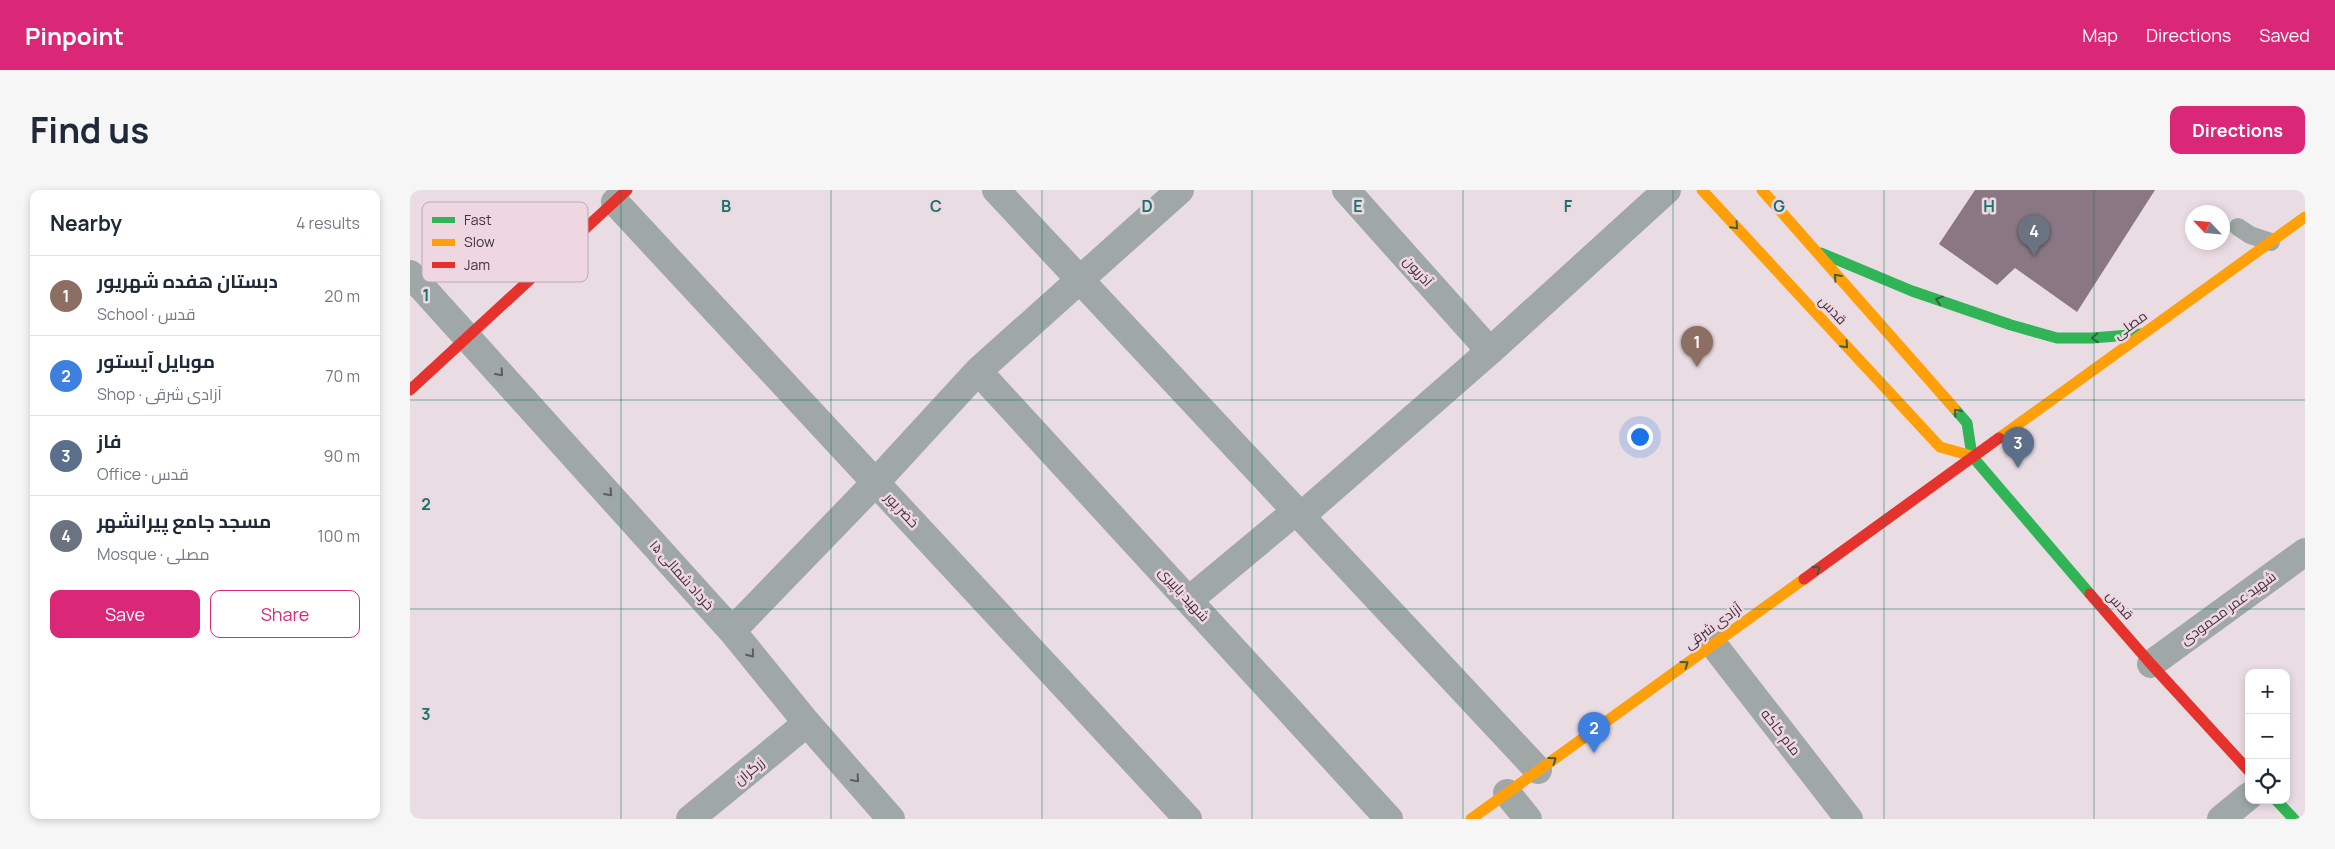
<!DOCTYPE html>
<meta charset="utf-8">
<style>
:root{--surface:#fff;--page:#f6f6f7;--text:#1f2937;--muted:#747a83;--line:#e0e1e3;--accent:#db2777}
body{margin:0;font-family:Manrope,Cairo,sans-serif;background:var(--page);color:var(--text)}
.controls{position:absolute;right:15px;bottom:15px;display:grid;overflow:hidden;border-radius:10px;box-shadow:0 2px 8px #0003}
.controls button{width:45px;height:45px;display:grid;place-items:center;padding:0;border:0;border-bottom:1px solid var(--line);background:var(--surface);color:var(--text);font:25px sans-serif}
.compass{position:absolute;left:1775px;top:15px;width:45px;height:45px;border-radius:50%;background:var(--surface);box-shadow:0 2px 8px #0003;rotate:296deg}
.you{position:absolute;left:1229px;top:246px;width:18px;height:18px;margin:-12px;border:4px solid #fff;border-radius:50%;background:#1a73e8;box-shadow:0 0 0 8px #1a73e833}
.badge{display:grid;place-items:center;width:32px;height:32px;border-radius:50%;background:var(--accent);color:#fff;font-size:16px;font-weight:700}
.pin{position:absolute;translate:-50% -41px;filter:drop-shadow(0 1px 2px #0008)}
.pin::after{content:'';position:absolute;top:26px;width:18px;height:15px;background:inherit;clip-path:polygon(0 0,100% 0,50% 100%)}
.list{margin:0;padding:0;list-style:none}
h2{display:flex;justify-content:space-between;align-items:center;height:65px;margin:0;padding:0 20px;font-size:21px}
h2 small{font-size:16px;font-weight:400;color:var(--muted)}
.list li{display:grid;grid-template-columns:32px 1fr auto;gap:15px;align-items:center;box-sizing:border-box;height:80px;padding:0 20px;border-top:1px solid var(--line)}
.list b{display:block;font-size:19px;white-space:nowrap}
.list p{margin:0;font-size:16px;white-space:nowrap;color:var(--muted)}
.list em{font-size:16px;font-style:normal;color:var(--muted)}
.actions{display:flex;gap:10px;padding:15px 20px}
.actions a{flex:1;padding:11px 0;border:1px solid var(--accent);border-radius:10px;text-align:center;font-size:18px;color:var(--accent)}
.actions .main{background:var(--accent);color:#fff}
.icon{flex:none;width:28px;height:28px;fill:none;stroke:currentColor;stroke-width:2;stroke-linecap:round;stroke-linejoin:round}
.map{position:relative;flex:none;width:1895px;height:629px;overflow:hidden;border-radius:10px}
header{display:flex;align-items:center;gap:30px;box-sizing:border-box;height:70px;padding:0 25px;background:var(--accent);color:#fff}
header strong{font-size:24px}
nav{display:flex;gap:28px;margin-inline-start:auto;font-size:18px}
.intro{display:flex;align-items:center;justify-content:space-between;box-sizing:border-box;height:120px;padding:0 30px}
h1{margin:0;font-size:35px}
.button{padding:12px 22px;border-radius:10px;background:var(--accent);color:#fff;font-size:18px;font-weight:700}
main{display:flex;gap:30px;padding:0 30px}
aside{flex:1;background:var(--surface);border-radius:10px;box-shadow:0 2px 8px #0003}
.map>svg:first-child{display:block}
</style>
<header>
<strong>Pinpoint</strong>
<nav><a>Map</a><a>Directions</a><a>Saved</a></nav>
</header>
<div class="intro"><h1>Find us</h1><a class="button">Directions</a></div>
<main>
<aside>
<h2>Nearby<small>4 results</small></h2>
<ul class="list">
<li><span class="badge" style="background:#8d6e63">1</span><div><b>دبستان هفده شهریور</b><p>School · قدس</p></div><em>20 m</em></li>
<li><span class="badge" style="background:#3f7fe0">2</span><div><b>موبایل آیستور</b><p>Shop · آزادی شرقی</p></div><em>70 m</em></li>
<li><span class="badge" style="background:#5c6f8a">3</span><div><b>فاز</b><p>Office · قدس</p></div><em>90 m</em></li>
<li><span class="badge" style="background:#6b7280">4</span><div><b>مسجد جامع پیرانشهر</b><p>Mosque · مصلی</p></div><em>100 m</em></li>
</ul>
<div class="actions"><a class="main">Save</a><a>Share</a></div>
</aside>
<div class="map">
<svg width="1895" height="629" viewBox="0 0 1895 629">
<rect width="100%" height="100%" fill="#e9dde3"/>
<path fill="#8a7783" d="M1565,0h180l-78,122 -62,-44 -18,17 -58,-41z"/>
<g fill="none" stroke-linecap="round" stroke-linejoin="round">
<path stroke="#9fa7a7" stroke-width="18" d="M1828,37l12,8 21,7"/>
<path stroke="#9fa7a7" stroke-width="28" d="M586,0l542,580
M936,0l144,161
M205,12l573,617
M0,84l322,357 75,92 84,96
M568,181l411,448
M891,326l189,-165 177,-161
M779,410l107,-89
M322,441l144,-149 102,-111 202,-181
M1303,454l136,175
M1741,474l154,-112
M1097,603l21,26
M280,629l117,-96
M1811,629l28,-23"/>
<path stroke="#30b455" stroke-width="11" d="M1411,63l91,38 99,34 46,13h35l50,-4
M1544,218l13,15 5,33 118,138
M1866,610l18,19"/>
<path stroke="#ff9f0a" stroke-width="11" d="M1292,0l238,257 32,9
M1352,0l192,218
M1589,248l306,-221
M1061,629l333,-240"/>
<path stroke="#e5322d" stroke-width="11" d="M0,200l217,-200
M1394,389l195,-141
M1680,404l61,70 98,107"/>
</g>
<defs><path id="oneway-chevron" d="M-2-3.5L2.5 0L-2 3.5" fill="none" stroke-width="1.6" stroke-linecap="round" stroke-linejoin="round" transform="scale(1.25)"/></defs>
<g stroke="#386042">
<use href="#oneway-chevron" transform="translate(1325 36) rotate(47)"/>
<use href="#oneway-chevron" transform="translate(1427 87) rotate(-132)"/>
<use href="#oneway-chevron" transform="translate(1529 110) rotate(-161)"/>
<use href="#oneway-chevron" transform="translate(1685 148) rotate(176)"/>
<use href="#oneway-chevron" transform="translate(1435 155) rotate(47)"/>
<use href="#oneway-chevron" transform="translate(1547 222) rotate(-132)"/>
<use href="#oneway-chevron" transform="translate(1407 379) rotate(-36)"/>
<use href="#oneway-chevron" transform="translate(1275 474) rotate(-36)"/>
<use href="#oneway-chevron" transform="translate(1143 570) rotate(-36)"/>
</g>
<g stroke="#5f5c5f">
<use href="#oneway-chevron" transform="translate(90 183) rotate(48)"/>
<use href="#oneway-chevron" transform="translate(199 303) rotate(48)"/>
<use href="#oneway-chevron" transform="translate(341 464) rotate(51)"/>
<use href="#oneway-chevron" transform="translate(446 589) rotate(49)"/>
</g>
<path fill="none" stroke="#0f766e" stroke-width="1" stroke-opacity="0.55" d="M211,0v629M421,0v629M632,0v629M842,0v629M1053,0v629M1263,0v629M1474,0v629M1684,0v629M0,210h1895M0,419h1895"/>
<g text-anchor="middle" stroke-width="5" stroke-linejoin="round" paint-order="stroke">
<g font-size="14" fill="#3d3338" stroke="#efd7e2">
<text transform="translate(1008 81) rotate(48)" y="5">آذریون</text>
<text transform="translate(1423 120) rotate(47)" y="5">قدس</text>
<text transform="translate(1720 135) rotate(-36)" y="5">مصلی</text>
<text transform="translate(492 320) rotate(47)" y="5">خضر پور</text>
<text transform="translate(272 385) rotate(48)" y="5">۱۵ خرداد شمالی</text>
<text transform="translate(774 404) rotate(48)" y="5">شهید باپیری</text>
<text transform="translate(1710 415) rotate(49)" y="5">قدس</text>
<text transform="translate(1818 418) rotate(-36)" y="5">شهید عمر محمودی</text>
<text transform="translate(1303 436) rotate(-36)" y="5">آزادی شرقی</text>
<text transform="translate(1371 542) rotate(52)" y="5">مام کاکه</text>
<text transform="translate(339 581) rotate(-40)" y="5">زرگران</text>
</g>
</g>
<rect x="12" y="12" width="166" height="80" rx="8" fill="#efd7e2" stroke="#baa6af" stroke-width="1"/>
<rect x="22" y="27" width="23" height="6" fill="#30b455"/>
<rect x="22" y="49" width="23" height="7" fill="#ff9f0a"/>
<rect x="22" y="72" width="23" height="6" fill="#e5322d"/>
<g font-size="14" fill="#3d3338">
<text x="54" y="35">Fast</text>
<text x="54" y="57">Slow</text>
<text x="54" y="80">Jam</text>
</g>
<g font-size="16" text-anchor="middle" font-weight="bold" fill="#0f766e" stroke="#efd7e2" stroke-width="5" stroke-linejoin="round" paint-order="stroke">
<text x="316" y="22">B</text>
<text x="526" y="22">C</text>
<text x="737" y="22">D</text>
<text x="948" y="22">E</text>
<text x="1158" y="22">F</text>
<text x="1369" y="22">G</text>
<text x="1579" y="22">H</text>
<text x="16" y="111">1</text>
<text x="16" y="320">2</text>
<text x="16" y="530">3</text>
</g>
</svg>
<div class="controls">
<button>+</button>
<button>−</button>
<button><svg class="icon" aria-label="locate" viewBox="0 0 24 24"><circle cx="12" cy="12" r="6"/><path d="M12 2v4M12 18v4M2 12h4M18 12h4"/></svg></button>
</div>
<svg class="compass" viewBox="-18 -18 36 36"><path d="M0-13l5 13h-10z" fill="#e53935"/><path d="M0 13l5-13h-10z" fill="#747a83"/></svg>
<div class="you"></div>
<div class="pin badge" style="left:1287px;top:177px;background:#8d6e63">1</div>
<div class="pin badge" style="left:1184px;top:563px;background:#3f7fe0">2</div>
<div class="pin badge" style="left:1608px;top:278px;background:#5c6f8a">3</div>
<div class="pin badge" style="left:1624px;top:66px;background:#6b7280">4</div>
</div>
</main>
